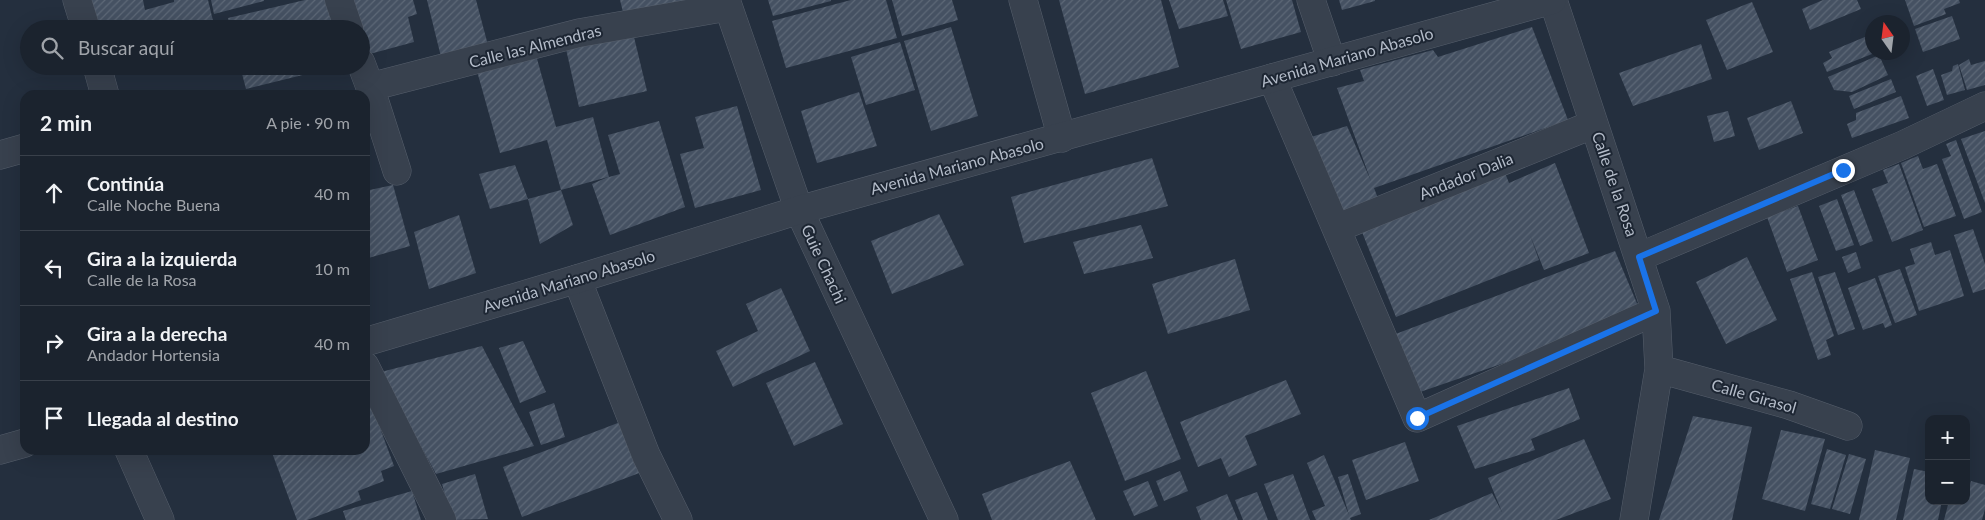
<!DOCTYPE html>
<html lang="es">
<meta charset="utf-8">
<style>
:root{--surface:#1b232e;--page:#242b36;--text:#f1f3f6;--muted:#a0a4aa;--line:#39404a}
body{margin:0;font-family:Lato,sans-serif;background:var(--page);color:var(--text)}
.controls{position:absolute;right:15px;bottom:15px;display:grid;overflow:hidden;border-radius:10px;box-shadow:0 5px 20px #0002}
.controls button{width:45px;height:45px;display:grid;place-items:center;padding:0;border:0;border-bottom:1px solid var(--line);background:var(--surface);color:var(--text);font:25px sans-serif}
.compass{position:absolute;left:1865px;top:15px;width:45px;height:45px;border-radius:50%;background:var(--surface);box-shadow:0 5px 20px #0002;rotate:346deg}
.stop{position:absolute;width:15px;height:15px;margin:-11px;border:4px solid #1a73e8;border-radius:50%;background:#fff}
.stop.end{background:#1a73e8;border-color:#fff;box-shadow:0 1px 5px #0008}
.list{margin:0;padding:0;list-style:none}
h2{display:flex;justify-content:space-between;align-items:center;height:65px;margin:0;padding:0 20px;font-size:21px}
h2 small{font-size:16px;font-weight:400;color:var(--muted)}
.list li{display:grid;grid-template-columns:32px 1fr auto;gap:15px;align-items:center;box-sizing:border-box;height:75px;padding:0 20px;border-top:1px solid var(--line)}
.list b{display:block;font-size:19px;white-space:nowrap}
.list p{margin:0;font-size:16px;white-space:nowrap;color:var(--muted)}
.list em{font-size:16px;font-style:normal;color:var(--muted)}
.icon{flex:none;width:28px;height:28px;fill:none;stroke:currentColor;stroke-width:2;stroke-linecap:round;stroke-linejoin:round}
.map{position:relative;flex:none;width:1985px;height:520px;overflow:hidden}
.search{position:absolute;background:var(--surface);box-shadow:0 5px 20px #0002;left:20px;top:20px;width:350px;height:55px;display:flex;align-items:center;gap:12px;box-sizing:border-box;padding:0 18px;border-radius:28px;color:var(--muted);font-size:19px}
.panel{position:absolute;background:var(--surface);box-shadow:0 5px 20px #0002;left:20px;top:90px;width:350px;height:365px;border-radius:15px}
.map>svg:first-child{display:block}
</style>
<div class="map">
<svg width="1985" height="520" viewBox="0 0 1985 520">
<defs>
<pattern id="building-hatch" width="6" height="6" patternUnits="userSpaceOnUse" patternTransform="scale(1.25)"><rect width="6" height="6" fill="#455162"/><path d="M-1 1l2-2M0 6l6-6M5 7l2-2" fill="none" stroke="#5d6877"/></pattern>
</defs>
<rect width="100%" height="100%" fill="#242f3e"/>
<path fill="url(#building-hatch)" d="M85,0h58l2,10 29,-8v-2h34l7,29h-123z
M211,0h53v1l-50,13z
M305,0h23l7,29h-104l-3,-11z
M348,0h65l4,14 -9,3 6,25 -48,13 -5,-26z
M427,0h49l13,49 -47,12z
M620,0h69l-65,16z
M768,0h63v1l-58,15z
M851,0h35l11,38 -111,30 -14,-47z
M892,0h60l6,20 -56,16z
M1059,0h102l18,67 -94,27z
M1169,0h54l5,16 -49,13z
M1226,0h66l9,32 -60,17z
M1339,0h36v1l-33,9z
M1823,0h34l4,9 -51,21 -8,-21z
M1905,0h54l1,3 -16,6 2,5 -32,12z
M1752,2l21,50 -46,18 -21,-50z
M1952,16l8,23 -37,13 -8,-23z
M951,27l27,89 -47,15 -27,-90z
M1532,27l36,93 -194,68 5,13 -38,11 -30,-75 36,-11 24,55 -34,-93 27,-7 -4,-11 73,-20 5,7z
M633,33l14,58 -68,16 -13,-58z
M1872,34v20l-45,18 -4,-9 9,-5 -3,-6z
M900,42l15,48 -49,15 -15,-48z
M1701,44l11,35 -79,27 -14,-33z
M534,48l22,79 37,-10 16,60 11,-3 -12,-39 51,-14 26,86 -75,28 -18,-51 16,-7 -47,13 -14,-50 -47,13 -25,-89z
M1879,55l9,20 -36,17 -18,-2 -6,-13z
M1969,59l2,6 14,-4v24l-18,5 -8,-25z
M1958,64l7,26 -18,5 -6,-20 11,-4 1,-5z
M101,66h33v1l-31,8z
M240,66h95v1l-89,22z
M1933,69l11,31 -17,6 -11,-30z
M1891,79l5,13 -42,17 -5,-13z
M859,92l18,54 -60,17 -16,-52z
M1901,96l8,22 -57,20 -5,-14 9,-4v-7z
M1791,101l12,32 -44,17 -12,-32z
M737,106l24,84 -66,18 -15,-54 24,-6 -9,-31z
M1728,111l7,25 -21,6 -7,-26z
M1985,131v72l-24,-64z
M1956,140l26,72 -18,7 -22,-60 9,-3 -5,-12z
M1918,156l5,13 14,-5 19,52 -32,11 -23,-64z
M1152,158l16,48 -144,37 -13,-46z
M1555,163l34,90 -45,17 -14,-35 9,25 -143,57 -34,-85 143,-59 4,10z
M1899,164l24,66 -31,12 -20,-53 16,-6 -5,-13z
M515,165l13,34 -38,10 -11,-35z
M393,185l17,61 -45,13v-68z
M561,190l12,35 -33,19 -12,-45z
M1854,190l19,51 -13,5 -19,-51z
M1837,199l17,46 -18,6 -17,-45z
M1798,206l20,54 -31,12 -20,-55z
M939,214l25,51 -72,29 -21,-53z
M459,215l17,58 -47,16 -15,-57z
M1141,225l12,33 -69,16 -11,-32z
M1973,229l12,35v25l-12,4 -19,-58z
M1931,242l4,13 15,-5 14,46 -45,15 -14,-44 10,-3 -5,-15z
M1615,251l26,62 -67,26 -154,53 -27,-57z
M1856,252l5,16 -13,5 -6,-16z
M1747,257l30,63 -51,24 -30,-62z
M1235,259l15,51 -82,24 -16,-50z
M1900,269l17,46 -22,8 -17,-47z
M1812,272l22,64 -8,4 5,15 -13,5 -28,-81z
M1835,272l20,57 -17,6 -20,-58z
M1875,278l17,47 -7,3 -2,-5 -20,7 -15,-42z
M781,288l29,63 -77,36 -17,-36 42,-20 -12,-27z
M523,341l23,51 -26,11 -21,-55z
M482,346l52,100 -98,28 -55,-102z
M815,362l28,62 -49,22 -28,-63z
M1146,371l35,88 -56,22 -34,-88z
M1286,380l15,34 -56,22 12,29 -28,12 -8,-19 -23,9 -18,-45z
M365,387l29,79 -13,5 3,10 -26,10 3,9 -54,20h-10l-26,-70h94z
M1569,388l11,31 -49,20 4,11 -60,19 -18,-43z
M554,403l11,34 -24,8 -12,-33z
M1693,416l59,11 -20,93h-73z
M623,421l19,51 -120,45 -19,-50z
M1781,430l44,9 -20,72 -43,-12z
M1584,439l27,60 -55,21h-127l63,-27 10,19 -14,-34z
M1405,442l14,39 -53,19 -14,-40z
M1827,449l19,6 -16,54 -19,-5z
M1875,450l35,8 -14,62h-37z
M1849,454l17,5 -16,55 -18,-5z
M1324,455l25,60 -11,-38 10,-3 13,40 -11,4 1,2h-35l-4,-9 13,-5 -18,-43z
M1070,461l26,59h-104l-10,-26z
M1914,469l15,3v29h13l-4,19h-35z
M1180,471l8,20 -24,10 -8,-20z
M475,474l13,45 -36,1 -10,-36z
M1293,474l17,46h-32l-14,-36z
M1148,481l10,25 -24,10 -11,-25z
M1971,481l14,4v24l-3,11h-38l5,-19h17z
M412,491l9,29h-75l-3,-9z
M1257,492l11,28h-25l-8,-20z
M1227,494l11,26h-37l-5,-13z"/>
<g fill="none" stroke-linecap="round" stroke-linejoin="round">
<g stroke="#565f6c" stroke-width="29">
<path id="minor" d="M77,0l9,29
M339,0l10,29
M726,0l73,210 145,310
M1023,0l39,138
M1311,0l21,62
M1553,0l103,311 3,58 -25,151
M361,63l9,24 209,-54 148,-26
M97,66l8,29
M1272,78l145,340 239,-107
M370,87l27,84
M0,155l25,-7
M1337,228l257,-104
M1639,257l264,-112 82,-39
M577,279l69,176 32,65
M365,366l77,154
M1659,369l130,36 59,21
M129,450l31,70"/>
</g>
<g stroke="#565f6c" stroke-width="29">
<path id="tertiary" d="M365,342l212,-63 222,-69 753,-210
M0,450l25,-7"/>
</g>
<use href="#minor" stroke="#38414e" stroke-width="28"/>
<use href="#tertiary" stroke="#38414e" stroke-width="28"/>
</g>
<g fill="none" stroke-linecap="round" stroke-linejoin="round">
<path stroke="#1a73e8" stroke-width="6" d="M1417,418l239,-107 -17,-54 204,-87"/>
</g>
<g text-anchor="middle" stroke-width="4" stroke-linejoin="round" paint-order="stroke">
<g font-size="16" fill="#b4bcc9" stroke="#1d2633">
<text transform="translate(535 46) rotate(-14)" y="6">Calle las Almendras</text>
<text transform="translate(1347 57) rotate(-16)" y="6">Avenida Mariano Abasolo</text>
<text transform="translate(957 166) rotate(-15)" y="6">Avenida Mariano Abasolo</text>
<text transform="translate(1466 176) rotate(-22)" y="6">Andador Dalia</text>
<text transform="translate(1615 184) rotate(71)" y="6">Calle de la Rosa</text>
<text transform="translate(824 264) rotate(65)" y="6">Guie Chachi</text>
<text transform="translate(569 281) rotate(-17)" y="6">Avenida Mariano Abasolo</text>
<text transform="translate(1754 396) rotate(16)" y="6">Calle Girasol</text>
</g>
</g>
</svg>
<div class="controls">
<button>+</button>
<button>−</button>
</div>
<svg class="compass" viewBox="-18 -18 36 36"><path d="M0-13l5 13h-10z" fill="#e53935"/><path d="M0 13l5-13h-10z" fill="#a0a4aa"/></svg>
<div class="stop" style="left:1417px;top:418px"></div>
<div class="stop end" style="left:1843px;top:170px"></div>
<div class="search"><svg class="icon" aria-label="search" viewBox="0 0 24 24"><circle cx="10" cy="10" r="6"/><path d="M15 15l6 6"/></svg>Buscar aquí</div>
<section class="panel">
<h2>2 min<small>A pie · 90 m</small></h2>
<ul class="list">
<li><svg class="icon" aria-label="ahead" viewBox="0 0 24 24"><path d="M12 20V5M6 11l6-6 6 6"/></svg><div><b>Continúa</b><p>Calle Noche Buena</p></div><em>40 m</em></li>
<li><svg class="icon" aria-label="left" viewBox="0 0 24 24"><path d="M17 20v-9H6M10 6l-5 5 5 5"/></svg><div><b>Gira a la izquierda</b><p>Calle de la Rosa</p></div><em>10 m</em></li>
<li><svg class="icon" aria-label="right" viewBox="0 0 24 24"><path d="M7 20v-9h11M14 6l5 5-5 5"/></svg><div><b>Gira a la derecha</b><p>Andador Hortensia</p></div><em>40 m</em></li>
<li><svg class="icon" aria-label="arrive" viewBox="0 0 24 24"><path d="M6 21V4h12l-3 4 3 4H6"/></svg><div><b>Llegada al destino</b></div></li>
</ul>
</section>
</div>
